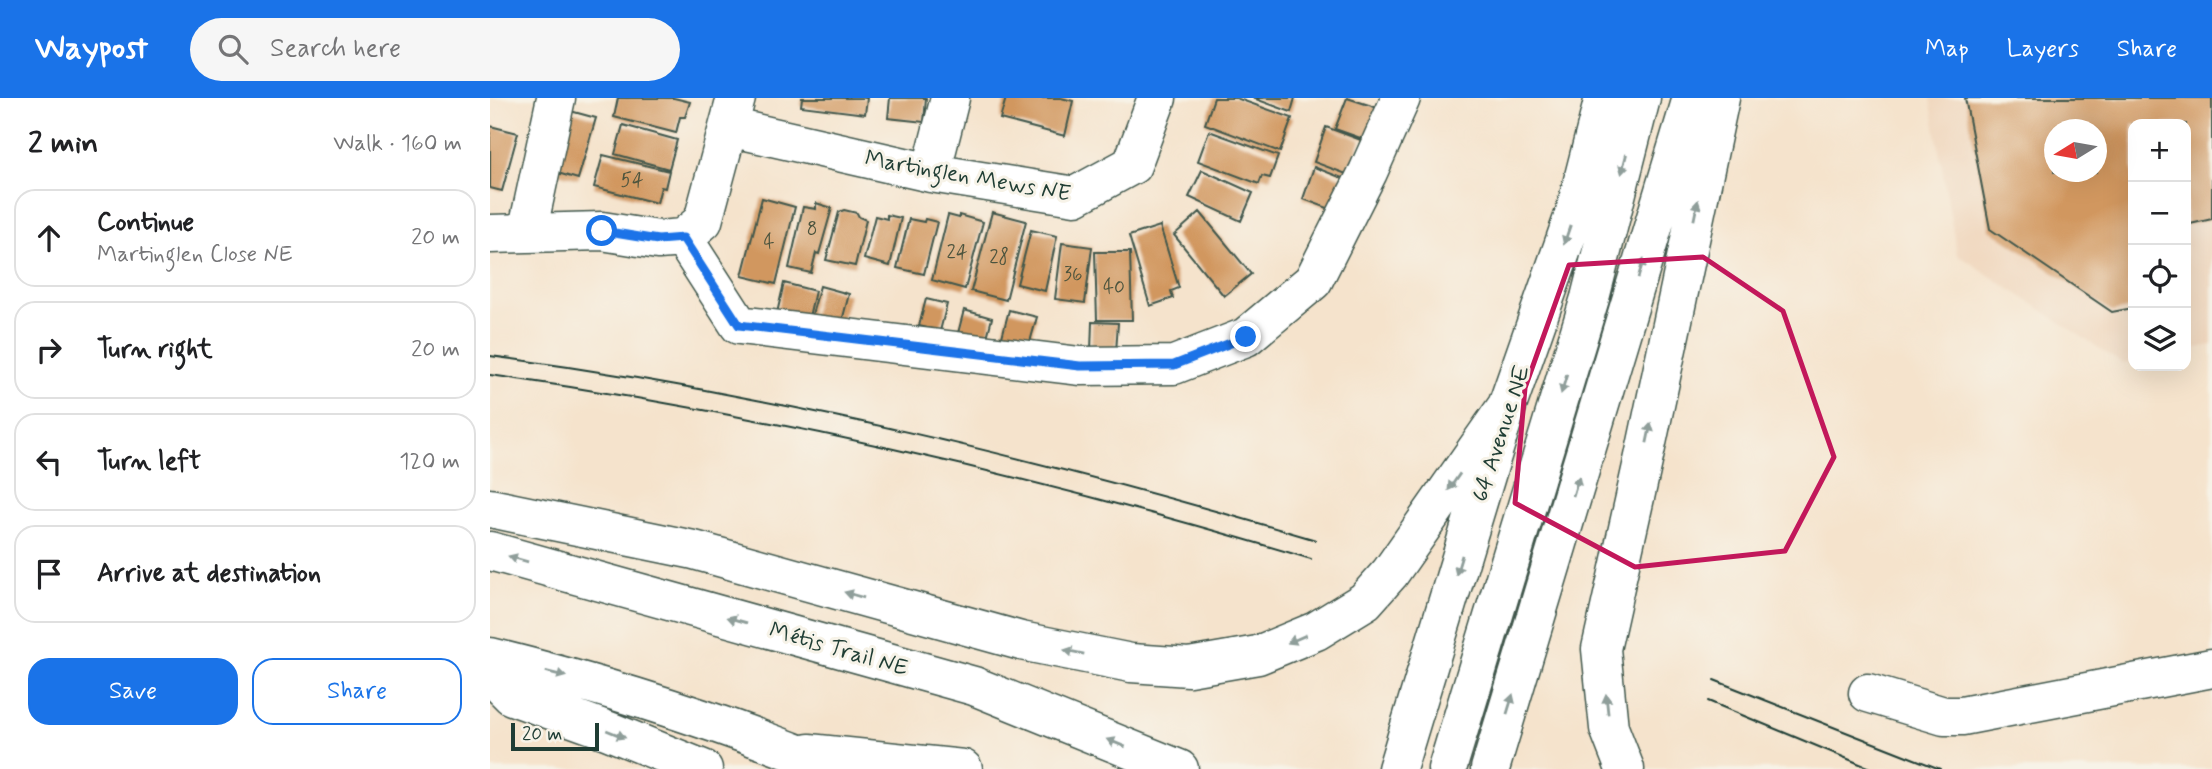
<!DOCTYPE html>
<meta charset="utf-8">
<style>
:root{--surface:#fff;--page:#f6f6f6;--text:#202124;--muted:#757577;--line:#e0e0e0;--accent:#1a73e8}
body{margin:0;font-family:Mynerve,sans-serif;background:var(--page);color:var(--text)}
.controls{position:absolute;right:21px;top:21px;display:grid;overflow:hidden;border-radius:14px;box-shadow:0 7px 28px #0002}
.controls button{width:63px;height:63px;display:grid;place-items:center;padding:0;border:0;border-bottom:2px solid var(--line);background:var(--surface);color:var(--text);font:35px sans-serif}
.compass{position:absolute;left:1554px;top:21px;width:63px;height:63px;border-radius:50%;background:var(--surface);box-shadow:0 7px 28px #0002;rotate:259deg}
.scale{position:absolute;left:21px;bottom:18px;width:88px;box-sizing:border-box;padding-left:7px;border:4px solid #1f3d34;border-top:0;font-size:19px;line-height:24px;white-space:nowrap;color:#1f3d34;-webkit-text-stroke:5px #f7f3e8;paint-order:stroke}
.stop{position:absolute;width:21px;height:21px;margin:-16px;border:5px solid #1a73e8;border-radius:50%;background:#fff}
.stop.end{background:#1a73e8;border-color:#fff;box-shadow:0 2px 7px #0008}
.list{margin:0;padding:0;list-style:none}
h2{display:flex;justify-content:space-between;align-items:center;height:91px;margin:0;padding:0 28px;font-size:30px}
h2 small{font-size:23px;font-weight:400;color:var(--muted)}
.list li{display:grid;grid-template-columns:46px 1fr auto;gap:21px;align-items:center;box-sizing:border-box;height:98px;margin:0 14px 14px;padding:0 14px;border:2px solid var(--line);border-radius:21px}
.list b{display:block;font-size:26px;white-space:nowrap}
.list p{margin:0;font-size:23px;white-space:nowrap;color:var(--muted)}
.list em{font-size:23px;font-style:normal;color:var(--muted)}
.actions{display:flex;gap:14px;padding:21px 28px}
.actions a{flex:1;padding:16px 0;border:2px solid var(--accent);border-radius:21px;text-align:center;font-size:24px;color:var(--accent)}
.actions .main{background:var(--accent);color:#fff}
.icon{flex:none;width:38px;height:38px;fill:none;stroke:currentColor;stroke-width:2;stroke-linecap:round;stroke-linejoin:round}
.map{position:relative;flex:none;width:1722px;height:671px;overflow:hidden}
header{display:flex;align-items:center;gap:42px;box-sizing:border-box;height:98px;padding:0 35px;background:var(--accent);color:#fff}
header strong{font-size:33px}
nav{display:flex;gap:38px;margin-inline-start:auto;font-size:24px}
.search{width:490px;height:63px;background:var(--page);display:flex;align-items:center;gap:18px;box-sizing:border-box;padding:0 24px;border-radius:38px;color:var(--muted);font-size:26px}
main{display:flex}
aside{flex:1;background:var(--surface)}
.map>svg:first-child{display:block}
</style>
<header>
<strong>Waypost</strong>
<div class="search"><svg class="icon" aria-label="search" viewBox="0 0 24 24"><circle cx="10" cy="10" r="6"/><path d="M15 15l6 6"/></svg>Search here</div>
<nav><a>Map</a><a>Layers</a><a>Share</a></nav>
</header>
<main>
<aside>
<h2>2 min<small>Walk · 160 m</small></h2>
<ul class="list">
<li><svg class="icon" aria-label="ahead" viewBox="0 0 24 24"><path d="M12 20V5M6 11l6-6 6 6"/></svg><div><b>Continue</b><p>Martinglen Close NE</p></div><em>20 m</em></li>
<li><svg class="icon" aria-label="right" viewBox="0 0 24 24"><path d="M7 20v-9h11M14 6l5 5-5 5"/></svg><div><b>Turn right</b></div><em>20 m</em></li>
<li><svg class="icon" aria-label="left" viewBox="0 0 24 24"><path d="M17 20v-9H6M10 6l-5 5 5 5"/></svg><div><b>Turn left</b></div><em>120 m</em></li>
<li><svg class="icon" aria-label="arrive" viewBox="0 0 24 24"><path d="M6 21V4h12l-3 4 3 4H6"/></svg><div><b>Arrive at destination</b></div></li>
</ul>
<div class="actions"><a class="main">Save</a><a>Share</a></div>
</aside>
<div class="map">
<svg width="1722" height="671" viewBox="0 0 1722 671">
<rect width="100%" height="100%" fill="#f7f3e8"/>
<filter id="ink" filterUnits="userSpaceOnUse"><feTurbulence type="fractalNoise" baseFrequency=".0143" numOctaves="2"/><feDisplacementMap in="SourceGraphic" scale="14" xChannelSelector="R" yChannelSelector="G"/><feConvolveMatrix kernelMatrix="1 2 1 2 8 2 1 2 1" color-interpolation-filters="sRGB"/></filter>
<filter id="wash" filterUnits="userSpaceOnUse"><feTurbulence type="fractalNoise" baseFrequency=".00686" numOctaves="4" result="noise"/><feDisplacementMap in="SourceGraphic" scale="28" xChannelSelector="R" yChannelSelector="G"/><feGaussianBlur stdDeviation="1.57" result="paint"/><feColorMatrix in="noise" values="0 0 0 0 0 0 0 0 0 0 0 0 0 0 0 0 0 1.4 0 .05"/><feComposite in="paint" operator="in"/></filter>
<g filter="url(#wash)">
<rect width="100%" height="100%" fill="#f5e3cc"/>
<path fill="#f0d6bc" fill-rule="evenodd" d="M1440,0h282v247l-26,5v-226h-53v238l-10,2 -166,-110zM1564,32h42v42h-42z"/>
<g id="blocks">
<path fill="#d1975e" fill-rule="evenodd" d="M128,0h56l16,4 -5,15h-5l-4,16 -62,-16z
M312,0h65l-2,16 -64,-8z
M400,0h36l-2,24 -36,-4z
M516,0h55l12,3 -8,35 -65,-17z
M724,0h22l56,20 -12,34 -75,-28z
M763,0h42l-4,14z
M857,0l34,11 -12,32 -34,-12z
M1475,0h247v121l-26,6v-101h-53v184l-21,4 -122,-83zM1564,32h42v42h-42z
M73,11l33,9 -18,61 -27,-8z
M133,27l54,15 -8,29 -54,-15z
M0,28l28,7 -16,58 -12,-3z
M836,29l35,13 -12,35 -35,-13z
M719,33l69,25 -8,22 -8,-2 -3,8 -61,-23z
M113,57l66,16 -4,17 -4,-1 -4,16 -63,-16z
M824,69l31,12 -12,31 -30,-11z
M712,72l51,23 -12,28 -52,-24z
M272,100l33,9 -19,77 -34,-8z
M326,105l16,5 -13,46 -3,-1 -5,20 -22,-5 14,-61 13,2z
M354,112l13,3 2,4 7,3 -11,46 -29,-6 13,-48z
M502,114l34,9 -20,79 -35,-9z
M710,114l51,62 -27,22 -50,-61z
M397,117l14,3 -11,48 -26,-7 11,-43 12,3z
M458,117l11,3v-3l24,7 -18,67 -33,-9z
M419,121l15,3 1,-3 12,3 -13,52 -27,-6z
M670,128l19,62 -8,3 2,7 -23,8 -21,-70z
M541,132l26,6 -12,55 -28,-7z
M572,145l30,4 -7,56 -30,-4z
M605,154h35l2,68h-35z
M294,185l31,8 -7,30 -31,-8z
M330,188l29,8 -8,31 -30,-7z
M436,201l21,5 -7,27 -21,-5z
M474,212l28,8 -7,27 -28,-8z
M519,212l28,7 -9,32 -27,-8z
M602,224l26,1 -2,29 -25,-1z"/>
</g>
</g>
<g filter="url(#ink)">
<use href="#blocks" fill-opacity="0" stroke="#3f564b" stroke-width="2"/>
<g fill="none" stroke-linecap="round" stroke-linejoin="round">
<g stroke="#3f564b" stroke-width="41">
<path id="minor" d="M239,29l202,46 144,23 57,-31 25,-67
M441,75l19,-75
M37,135l29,-135
M0,136l112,-3 56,9 25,-2 20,-17 33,-123
M193,140l56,87 341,41 94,-1 72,-28 67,-56 55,-109 33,-74
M1378,595l76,23h18l250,-48"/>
</g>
<g stroke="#3f564b" stroke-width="41">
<path id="major" d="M0,410l204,42 327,91 110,22 58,4 69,-12 58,-24 49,-30 25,-28 117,-167
M0,453l484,135 205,83
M0,559c117,29 235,66 346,112
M0,576l22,22 97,35 94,38
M319,655l154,16
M907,671l110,-363 68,-194 29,-114
M957,671l143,-471 51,-200
M1000,671l202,-671
M1135,671l-16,-41 -8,-79 43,-192 76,-359"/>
</g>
<use href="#minor" stroke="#fff" stroke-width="38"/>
<use href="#major" stroke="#fff" stroke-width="38"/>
<path stroke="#1f3d34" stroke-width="2" d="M0,258c281,37 555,104 826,184
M0,277c279,39 551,103 821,184
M1224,582l226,89
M1218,603l164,68"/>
</g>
<defs><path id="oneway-solid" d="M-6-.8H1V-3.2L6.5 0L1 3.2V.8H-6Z" transform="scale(1.75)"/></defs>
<g fill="#8f9e9a">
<use href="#oneway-solid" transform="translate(1134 66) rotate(104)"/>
<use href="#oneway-solid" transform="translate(1206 112) rotate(-78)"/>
<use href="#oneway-solid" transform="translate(1077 137) rotate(109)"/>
<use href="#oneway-solid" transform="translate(1151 170) rotate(-74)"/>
<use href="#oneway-solid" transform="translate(1074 286) rotate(107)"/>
<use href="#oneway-solid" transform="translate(1159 335) rotate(-78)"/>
<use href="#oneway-solid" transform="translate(964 384) rotate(125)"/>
<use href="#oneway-solid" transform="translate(1086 388) rotate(-73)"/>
<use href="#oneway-solid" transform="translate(28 461) rotate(-164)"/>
<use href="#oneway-solid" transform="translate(969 467) rotate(107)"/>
<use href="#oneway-solid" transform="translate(364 497) rotate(-164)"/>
<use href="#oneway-solid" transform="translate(247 522) rotate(-164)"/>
<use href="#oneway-solid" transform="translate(807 541) rotate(157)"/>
<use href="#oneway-solid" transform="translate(584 554) rotate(-169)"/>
<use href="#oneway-solid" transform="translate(66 576) rotate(14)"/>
<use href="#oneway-solid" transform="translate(1020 606) rotate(-73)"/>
<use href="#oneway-solid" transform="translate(1117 606) rotate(-96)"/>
<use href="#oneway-solid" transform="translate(126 636) rotate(22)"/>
<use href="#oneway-solid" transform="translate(626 645) rotate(-158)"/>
</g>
</g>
<g fill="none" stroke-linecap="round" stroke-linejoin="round" filter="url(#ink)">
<path stroke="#1a73e8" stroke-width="9" d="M112,133l56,9 25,-2 56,87 341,41 94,-1 72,-28"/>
</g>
<path fill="none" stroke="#c2185b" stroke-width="5" stroke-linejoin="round" d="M1213,159l80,54 51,146 -49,94 -150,16 -120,-64 10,-115 44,-123z"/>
<g text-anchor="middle" stroke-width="6" stroke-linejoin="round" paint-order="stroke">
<g font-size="19" fill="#4c543e">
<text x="142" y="88">54</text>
<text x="322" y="137">8</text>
<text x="279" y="150">4</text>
<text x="467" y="160">24</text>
<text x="509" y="165">28</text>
<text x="583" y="182">36</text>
<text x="624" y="195">40</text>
</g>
<g font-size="23" fill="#1f3d34" stroke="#f7f3e8">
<text transform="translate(478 77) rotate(10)" y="8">Martinglen Mews NE</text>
<text transform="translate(1010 335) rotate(-72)" y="8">64 Avenue NE</text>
<text transform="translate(349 550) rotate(16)" y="8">Métis Trail NE</text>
</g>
</g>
</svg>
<div class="controls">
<button>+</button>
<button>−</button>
<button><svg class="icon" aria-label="locate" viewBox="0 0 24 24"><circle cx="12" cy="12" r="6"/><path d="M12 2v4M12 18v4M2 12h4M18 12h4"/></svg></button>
<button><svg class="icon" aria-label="layers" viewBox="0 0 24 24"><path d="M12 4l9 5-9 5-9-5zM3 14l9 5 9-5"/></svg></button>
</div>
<svg class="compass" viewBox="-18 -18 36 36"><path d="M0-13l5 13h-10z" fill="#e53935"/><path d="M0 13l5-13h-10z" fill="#757577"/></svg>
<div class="scale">20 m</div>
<div class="stop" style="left:112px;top:133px"></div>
<div class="stop end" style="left:756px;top:239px"></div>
</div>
</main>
